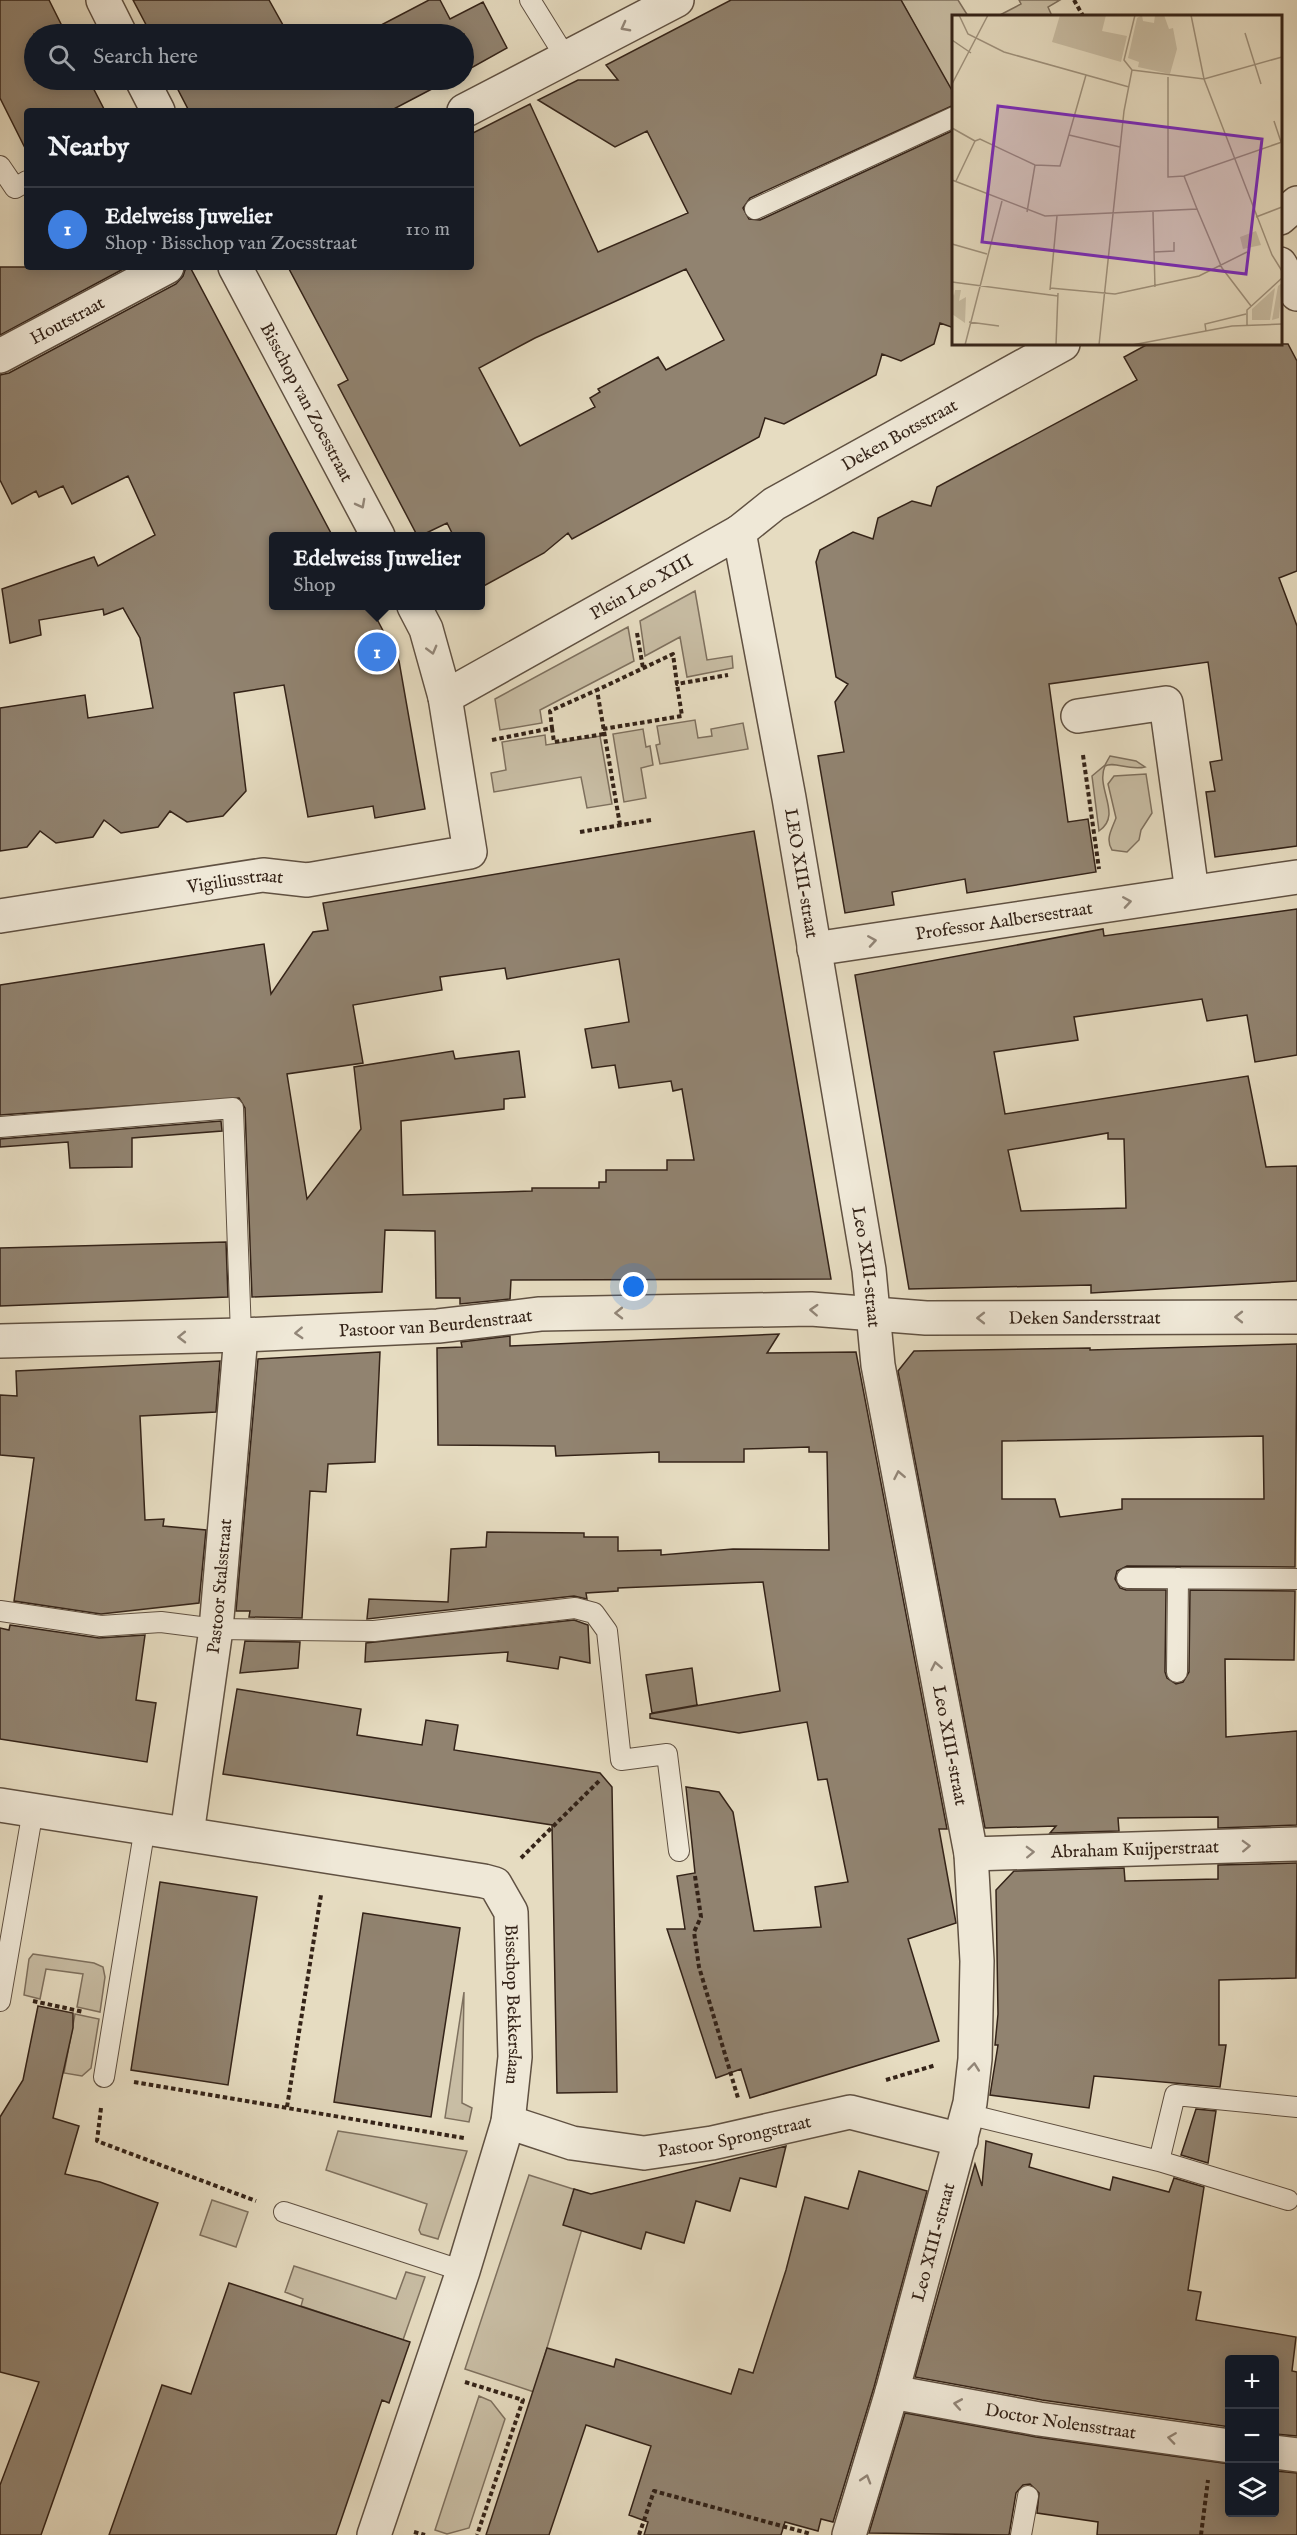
<!DOCTYPE html>
<meta charset="utf-8">
<style>
:root{--surface:#171b24;--page:#242831;--text:#f1f3f6;--muted:#9ea1a6;--line:#363941;--accent:#d93025}
body{margin:0;font-family:"IM FELL English",serif;background:var(--page);color:var(--text)}
.controls{position:absolute;right:18px;bottom:18px;display:grid;overflow:hidden;border-radius:6px;box-shadow:0 3px 15px #0003}
.controls button{width:54px;height:54px;display:grid;place-items:center;padding:0;border:0;border-bottom:2px solid var(--line);background:var(--surface);color:var(--text);font:30px sans-serif}
.you{position:absolute;left:634px;top:1287px;width:21px;height:21px;margin:-15px;border:4px solid #fff;border-radius:50%;background:#1a73e8;box-shadow:0 0 0 9px #1a73e833}
.badge{display:grid;place-items:center;width:39px;height:39px;border-radius:50%;background:var(--accent);color:#fff;font-size:20px;font-weight:700}
.pin{position:absolute;translate:-50% -50%;border:3px solid #fff;box-shadow:0 2px 6px #0006}
.popup{position:absolute;left:269px;top:532px;width:216px;height:78px;box-sizing:border-box;display:grid;place-content:center;border-radius:6px;background:var(--surface);filter:drop-shadow(0 2px 4px #0005);font-size:20px;white-space:nowrap;color:var(--muted)}
.popup b{font-size:22px;color:var(--text)}
.popup::after{content:'';position:absolute;left:50%;top:100%;margin-left:-12px;border:12px solid transparent;border-top-color:var(--surface)}
.list{margin:0;padding:0;list-style:none}
h2{display:flex;justify-content:space-between;align-items:center;height:78px;margin:0;padding:0 24px;font-size:26px}
h2 small{font-size:20px;font-weight:400;color:var(--muted)}
.list li{display:grid;grid-template-columns:39px 1fr auto;gap:18px;align-items:center;box-sizing:border-box;height:84px;padding:0 24px;border-top:2px solid var(--line)}
.list b{display:block;font-size:22px;white-space:nowrap}
.list p{margin:0;font-size:20px;white-space:nowrap;color:var(--muted)}
.list em{font-size:20px;font-style:normal;color:var(--muted)}
.icon{flex:none;width:33px;height:33px;fill:none;stroke:currentColor;stroke-width:2;stroke-linecap:round;stroke-linejoin:round}
.map{position:relative;flex:none;width:1297px;height:2535px;overflow:hidden}
.search{position:absolute;background:var(--surface);box-shadow:0 3px 15px #0003;left:24px;top:24px;width:450px;height:66px;display:flex;align-items:center;gap:15px;box-sizing:border-box;padding:0 21px;border-radius:33px;color:var(--muted);font-size:22px}
.panel{position:absolute;background:var(--surface);box-shadow:0 3px 15px #0003;left:24px;top:108px;width:450px;height:162px;border-radius:6px}
.map>svg:first-child{display:block}
</style>
<div class="map">
<svg width="1297" height="2535" viewBox="0 0 1297 2535">
<rect width="100%" height="100%" fill="#e6dcc1"/>
<filter id="stains"><feTurbulence type="fractalNoise" baseFrequency=".00333" numOctaves="4"/><feColorMatrix values="0 0 0 0 .2 0 0 0 0 .09 0 0 0 0 .02 0 0 0 .5 -.17"/></filter>
<radialGradient id="worn" r=".72"><stop offset=".6" stop-color="#630" stop-opacity="0"/><stop offset="1" stop-color="#630" stop-opacity=".3"/></radialGradient>
<path fill="#c8bda4" stroke="#7e705e" stroke-width="1.5" d="M901,0h57l10,16h-14l-1,79z
M1019,0h41l-12,7 4,9h-54l23,-12z
M695,591l12,69 25,-4 1,12 -46,9 -7,-40 -35,19 -5,-35z
M628,627l6,34 -94,49 2,13 -42,7 -5,-31z
M695,720l3,18 14,-2 -1,-7 32,-6 5,26 -88,15 -4,-19 4,-1 -3,-18z
M643,729l3,18 4,-1 3,19 -12,3 5,30 -22,4 -11,-68z
M545,735l1,10 54,-9 12,68 -25,4 -6,-31 -87,15 -3,-19 15,-3 -4,-28z
M1110,756l26,5 9,6c-16,4 -31,-6 -40,-1 -10,22 18,49 -6,65l-7,-55 13,-11z
M1146,774l6,39 -11,17 -2,10 -12,12 -15,-2c-7,-11 0,-21 4,-32l-8,-34 6,-8z
M33,1954l61,9 9,4 2,10 -5,35 -23,-5 6,-33 -37,-5 -6,30 -16,-4 5,-36z
M464,1992l-2,111 10,5 -3,14 -24,-4z
M75,2014l24,5 -8,49 -9,8 -18,-3z
M338,2131l129,20 -29,88 -17,-5 -2,-4 8,-26 -101,-34z
M529,2175l63,20 -58,197 -69,-23z
M212,2200l36,12 -12,35 -36,-12z
M294,2266l102,33 10,-27 19,5 -22,63 -102,-34 2,-7 -18,-7z
M479,2396l12,5 14,18 -36,109 -22,6 -12,-4z"/>
<path fill="#918370" stroke="#342318" stroke-width="1.5" fill-rule="evenodd" d="M0,0h49l17,34h-32v46h55l16,31h-78v41l-27,-54z
M133,0h136l19,34h-137z
M429,0h11l10,19 33,-17 24,46 -43,24v-38h-100z
M731,0h170l53,94v11l-204,93 -7,10 6,11 11,1 194,-90v198l-14,-5 -6,21 -33,17 -19,-7 -6,21 -92,49 -19,-6 -6,19 -187,102 -4,-6 -24,20 -64,35v-53l-26,2 -7,-14 -29,14 -80,-152 10,-5 -60,-113h183v-133l59,-30 68,148 90,-39 -41,-82 -32,16 -77,-47 40,-20h40l-12,-15zM686,269l38,71 -58,30 -8,-13 -60,32 2,3 -10,6 5,9 -75,39 -41,-78 56,-30z
M173,80h276l-59,31h-201z
M0,267h127l-127,68z
M186,267h4l143,270h-60v69h97l29,55 26,148 -50,9 -2,-12 -65,11 -24,-132 -50,8 12,98 -23,25 -36,6 -17,-11 -12,16 -37,6 -17,-13 -11,17 -37,6 -16,-12 -13,16 -27,4v-143l85,-13 3,23 65,-10 -13,-70 -17,-30 -19,7 -1,-6 -64,11 2,15 -31,8 -8,-54 92,-32 4,9 57,-31 -27,-59 -56,28 -9,-18 -24,11 -3,-6 -24,13 -12,-24v-105l9,-2 167,-89 7,-8z
M1148,344h140l9,17v210l-18,7 18,48v220l-82,11 -9,-65 9,-1 -5,-29 12,-2 -14,-98 -159,22 19,138 20,-3 8,53 -129,21 -2,-14 -73,13 2,13 -49,8 -27,-157 26,-4 -9,-50 13,-18 -12,-7 -20,-115 4,-12 33,-18 20,7 5,-21 34,-17 19,5 6,-19 200,-107 -13,-23z
M754,831l77,448 -320,1 -1,19 -50,5v-6h-24l-1,-67 -50,-1 -3,62 -130,5 -7,-189 -6,-10 -239,17v-130l264,-41 7,50 42,-62 15,-2 -5,-27zM619,959l10,63 -44,7 7,39 23,-3 4,23 52,-7 2,10 9,-2 12,71h-27v10h-61v12h-7v6h-67v3l-129,4 -2,-74 103,-12v-10l21,-2 -6,-46 -64,8 -2,-8 -99,16 7,62 -54,70 -20,-125 76,-11 -10,-58 89,-15 -2,-13 65,-9 2,11z
M1297,909v146l-42,7 -8,-47 -40,6 -5,-22 -128,18 4,23 -84,12 11,62 243,-38 18,91 31,-1v115l-206,12v-8l-182,4 -54,-314 248,-46 1,7zM1108,1133v6h16l2,69 -105,3 -13,-61z
M221,1121l1,10 -90,7v29l-62,1 -2,-26 -68,5v-8z
M226,1242l2,55 -228,9v-58z
M779,1334l-12,19 89,-1 91,477h-8l17,94 -48,16 31,102 -189,57 -9,-29 -25,9 -49,-149h18l-8,-53 18,-3 -9,-86 33,5 14,20 21,119 67,-4 -6,-40 33,-5 -21,-103 -9,1 -11,-58 -68,11 -89,-15v-4l130,-23 -17,-109 -145,6v3l-32,2 1,6 -13,-3 -207,23 2,-20 79,3 3,-53 35,-2 1,-15 97,1v4h34v14l43,-1v5l72,-6 96,1 -2,-98h-18v-5l-65,2v13h-85v-10l-103,4 -1,-10 -117,-1 -1,-97 25,-1 -1,-5 49,-6v10z
M1297,1344l-2,223 -168,-1 -10,5 -2,8 5,9 6,2h40l-1,82 2,6 9,6 7,-2 6,-10 1,-82 105,1 -1,69 -69,-1 1,78 71,-6v94l-79,3v-11l-100,1 1,13 -69,2 6,-7 -71,2 -87,-457 16,-20 176,-3v2zM1263,1436l1,63h-142v10l-62,8 -5,-18h-53v-58z
M380,1352l-5,110 -47,2 -2,28 -16,-1 -8,127 -53,-1 1,-6h-14l22,-252z
M220,1361l-4,51 -76,4 5,104 19,-1 -1,7 43,4 -7,73 -98,11 -87,-13 20,-143 -34,-3v-60l17,1 -1,-25z
M574,1620l14,5 2,38 -30,-6 -2,12 -51,-8 1,-9 -143,10 1,-19z
M10,1625l89,13 46,-3 -9,65 20,3 -9,59 -147,-23v-111l9,2z
M245,1641l55,1 -2,26 -58,5z
M692,1668l5,37 -45,8 -6,-38z
M237,1689l124,20 -4,26 65,10 4,-25 32,5 -4,25 146,23 12,14 5,305 -60,1 -5,-268 -329,-51z
M1297,1863l-1,115 -77,2v65h7l-6,42 -126,-11 -5,32 -99,-13 8,-50h-3l3,-31 -2,-124 18,-19 110,-3 1,13 93,-2v-14z
M160,1882l97,15 -29,188 -97,-15z
M363,1913l97,15 -29,189 -97,-15z
M38,2006l35,7v15l-20,90 26,8 -14,48 35,8 58,21 -117,332h-41v-50l39,-103 -39,-10v-255l23,-37z
M1196,2109l20,2 -8,52 -27,-8z
M986,2141l46,13 -3,13 81,23 3,-13 56,15 5,-14 30,9 -16,103 13,2 -5,28 100,17 -4,34 5,1v64l-22,-2v-74h-45v67l-188,-27 -127,-23 60,-213 7,22z
M786,2146l-10,41 -36,-9 -10,33 -34,-10 -12,42 -38,-11 -5,17 -78,-24 11,-36 17,5z
M859,2171l68,20 -53,196 -41,135 -12,-3 -3,12 -33,-9 -4,13h-137l4,-13 -19,-7 22,-69 -65,-21 -37,110h-63l61,-187 67,19 2,-8 115,35 8,-25 14,4 33,-103 19,-73 43,12z
M229,2283l181,59 -21,61 -7,-3 -46,135h-227l53,-150 29,9z
M905,2413l131,24 194,27v48h45v-41l22,2v62h-200l1,-13 -61,-9 2,-20 -9,-9 -7,1 -7,8 -7,42 -140,-2z"/>
<g fill="none" stroke-linecap="round" stroke-linejoin="round">
<g stroke="#605142" stroke-width="22">
<path id="service" d="M530,0l36,58
M0,166l15,22 12,-7
M755,209l199,-92
M0,1127l233,-19 8,227
M1127,1578l170,1
M0,1611l101,15 60,-4 55,7 158,2 201,-23 19,5 13,18 14,129 46,-6 12,97
M1177,1672l1,-94
M0,2001l33,-191
M104,2077l41,-250
M967,2114l192,47 129,39
M1159,2161l16,-66 122,12
M284,2212l179,59
M1021,2535l7,-39"/>
</g>
<g stroke="#605142" stroke-width="36">
<g id="minor">
<path d="M103,0l17,34"/>
<path d="M142,80l16,31"/>
<path d="M464,111l213,-111"/>
<path d="M1280,218l17,-15"/>
<path d="M1280,264l17,30"/>
<path id="s1" d="M235,267l143,269"/>
<path id="s2" d="M0,356l167,-89"/>
<path id="s3" d="M739,532l35,-28 289,-160"/>
<path d="M414,606l12,23 19,68"/>
<path d="M1078,716l88,-13 26,189"/>
<path id="s4" d="M0,916l263,-41 44,5 163,-28 -25,-155 294,-165 50,266 80,472 9,95 93,489 6,107 -2,98 -5,44 -78,289 -43,143"/>
<path id="s5" d="M814,949l483,-72"/>
<path id="s6" d="M0,1341l241,-6 197,-9 102,-12 271,-5 115,9 371,-1"/>
<path id="s7" d="M0,1805l484,76 11,3 16,28 4,145 -7,65 -45,149 -89,264"/>
<path id="s8" d="M187,1834l29,-205 25,-294"/>
<path id="s9" d="M971,1854l326,-10"/>
<path id="s10" d="M508,2122l64,21 72,10 68,-10 138,-31 111,28"/>
<path id="s11" d="M892,2392l147,27 191,27"/>
<path d="M1274,2452l23,3"/>
</g>
</g>
<path stroke="#342318" stroke-width="4" stroke-dasharray="4.5 3" stroke-linecap="butt" d="M1074,0l9,16
M637,633l6,35
M552,728l2,14 50,-8
M603,729l79,-13 -5,-32
M492,740l60,-12 -2,-17 47,-21
M1083,755l16,114
M620,825l-23,-135 76,-36 4,30 51,-9
M580,832l71,-12
M521,1858l78,-77
M695,1876l6,41 -7,15 5,35 39,131
M33,2001l51,11
M886,2080l50,-15
M134,2082l330,56
M287,2107l34,-212
M101,2108l-4,33 159,60
M465,2382l58,18 -46,135
M414,2532l11,3
M639,2535l15,-44 157,43
M1201,2535l7,-55"/>
<use href="#service" stroke="#efe8d7" stroke-width="20"/>
<use href="#minor" stroke="#efe8d7" stroke-width="33"/>
</g>
<defs><path id="oneway-chevron" d="M-2-3.5L2.5 0L-2 3.5" fill="none" stroke-width="1.6" stroke-linecap="round" stroke-linejoin="round" transform="scale(1.5)"/></defs>
<g stroke="#928678">
<use href="#oneway-chevron" transform="translate(625 27) rotate(152)"/>
<use href="#oneway-chevron" transform="translate(361 504) rotate(62)"/>
<use href="#oneway-chevron" transform="translate(432 650) rotate(75)"/>
<use href="#oneway-chevron" transform="translate(1127 902) rotate(-9)"/>
<use href="#oneway-chevron" transform="translate(872 941) rotate(-9)"/>
<use href="#oneway-chevron" transform="translate(814 1310) rotate(-177)"/>
<use href="#oneway-chevron" transform="translate(619 1313) rotate(179)"/>
<use href="#oneway-chevron" transform="translate(1239 1317) rotate(180)"/>
<use href="#oneway-chevron" transform="translate(981 1318) rotate(180)"/>
<use href="#oneway-chevron" transform="translate(299 1333) rotate(177)"/>
<use href="#oneway-chevron" transform="translate(182 1337) rotate(179)"/>
<use href="#oneway-chevron" transform="translate(899 1475) rotate(-101)"/>
<use href="#oneway-chevron" transform="translate(936 1666) rotate(-101)"/>
<use href="#oneway-chevron" transform="translate(1246 1846) rotate(-2)"/>
<use href="#oneway-chevron" transform="translate(1030 1852) rotate(-2)"/>
<use href="#oneway-chevron" transform="translate(974 2067) rotate(-84)"/>
<use href="#oneway-chevron" transform="translate(958 2404) rotate(-170)"/>
<use href="#oneway-chevron" transform="translate(1172 2438) rotate(-172)"/>
<use href="#oneway-chevron" transform="translate(866 2479) rotate(-73)"/>
</g>
<g text-anchor="middle" stroke-width="6" stroke-linejoin="round" paint-order="stroke">
<g font-size="18" fill="#342318" stroke="#efe8d7">
<text dy="6" stroke="none"><textPath href="#s2" startOffset="76">Houtstraat</textPath></text>
<text dy="6" stroke="none"><textPath href="#s1" startOffset="153">Bisschop van Zoesstraat</textPath></text>
<text dy="6" stroke="none"><textPath href="#s3" startOffset="188">Deken Botsstraat</textPath></text>
<text dy="6" stroke="none"><textPath href="#s4" startOffset="858">Plein Leo XIII</textPath></text>
<text dy="6" stroke="none"><textPath href="#s4" startOffset="1317">LEO XIII-straat</textPath></text>
<text dy="6" stroke="none"><textPath href="#s4" startOffset="238">Vigiliusstraat</textPath></text>
<text dy="6" stroke="none"><textPath href="#s5" startOffset="192">Professor Aalbersestraat</textPath></text>
<text dy="6" stroke="none"><textPath href="#s4" startOffset="1716">Leo XIII-straat</textPath></text>
<text dy="6" stroke="none"><textPath href="#s6" startOffset="1086">Deken Sandersstraat</textPath></text>
<text dy="6" stroke="none"><textPath href="#s6" startOffset="436">Pastoor van Beurdenstraat</textPath></text>
<text dy="6" stroke="none"><textPath href="#s8" startOffset="250">Pastoor Stalsstraat</textPath></text>
<text dy="6" stroke="none"><textPath href="#s4" startOffset="2202">Leo XIII-straat</textPath></text>
<text dy="6" stroke="none"><textPath href="#s9" startOffset="164">Abraham Kuijperstraat</textPath></text>
<text dy="6" stroke="none"><textPath href="#s7" startOffset="626">Bisschop Bekkerslaan</textPath></text>
<text dy="6" stroke="none"><textPath href="#s10" startOffset="232">Pastoor Sprongstraat</textPath></text>
<text transform="translate(933 2242) rotate(-75)" y="6">Leo XIII-straat</text>
<text dy="6" stroke="none"><textPath href="#s11" startOffset="171">Doctor Nolensstraat</textPath></text>
</g>
</g>
<g transform="translate(952 15)">
<rect width="330" height="330" fill="#e6dcc1"/>
<path d="M190,0l1,6 11,2 1,-8h9l5,14 4,-1 4,21 -7,25 -32,-7 1,-5 -11,-4 9,-40zM304,216l5,14 -18,4 -3,-12zM330,268l-3,35 -7,2 6,-34zM323,273l-5,32h-18v-11zM0,275l2,6 1,-6h6l-2,11 7,-4 -1,26 -13,-9z" fill="#c8bda4"/>
<path d="M108,0h46l-4,16 25,5 -6,26 -69,-20z" fill="#c8bda4"/>
<path fill="none" stroke="#9f927d" stroke-width="1.5" d="M7,0l9,19 36,18 125,35M239,0l13,64 68,176 10,16M293,18l16,51M0,25l19,13M180,55l72,9 78,-22M0,69l36,-69M322,106l7,21M0,113l23,13M117,120l51,12M23,126l5,-2 55,26 25,1 26,-91M232,161l98,-34M0,165l93,36 152,-7 -13,-33 -16,1v-100M4,166l19,-40M245,194l25,59 29,38M75,197l8,-47M201,197l2,75M304,202l26,-10M0,229l35,10M202,237l20,-1v-9M0,267l106,14M98,273l65,6 84,-18 48,-24M98,275l7,-74M17,307l30,4M295,310v-15l35,-32M254,316l-1,-7 41,-10M13,330l37,-144M104,330l2,-52M147,330l25,-234 8,-41 -8,-10 11,-45M180,330l100,-19 50,-2"/>
<path fill="#7b2cbf" fill-opacity="0.15" stroke="#7b2cbf" stroke-width="3" d="M46,91l264,33 -16,135 -264,-32z"/>
<rect width="330" height="330" fill="none" stroke="#342318" stroke-width="3"/>
</g>
<rect width="100%" height="100%" filter="url(#stains)"/>
<rect width="100%" height="100%" fill="url(#worn)"/>
</svg>
<div class="controls">
<button>+</button>
<button>−</button>
<button><svg class="icon" aria-label="layers" viewBox="0 0 24 24"><path d="M12 4l9 5-9 5-9-5zM3 14l9 5 9-5"/></svg></button>
</div>
<div class="you"></div>
<div class="pin badge" style="left:377px;top:652px;background:#3f7fe0">1</div>
<div class="popup"><b>Edelweiss Juwelier</b>Shop</div>
<div class="search"><svg class="icon" aria-label="search" viewBox="0 0 24 24"><circle cx="10" cy="10" r="6"/><path d="M15 15l6 6"/></svg>Search here</div>
<section class="panel">
<h2>Nearby<small></small></h2>
<ul class="list">
<li><span class="badge" style="background:#3f7fe0">1</span><div><b>Edelweiss Juwelier</b><p>Shop · Bisschop van Zoesstraat</p></div><em>110 m</em></li>
</ul>
</section>
</div>
